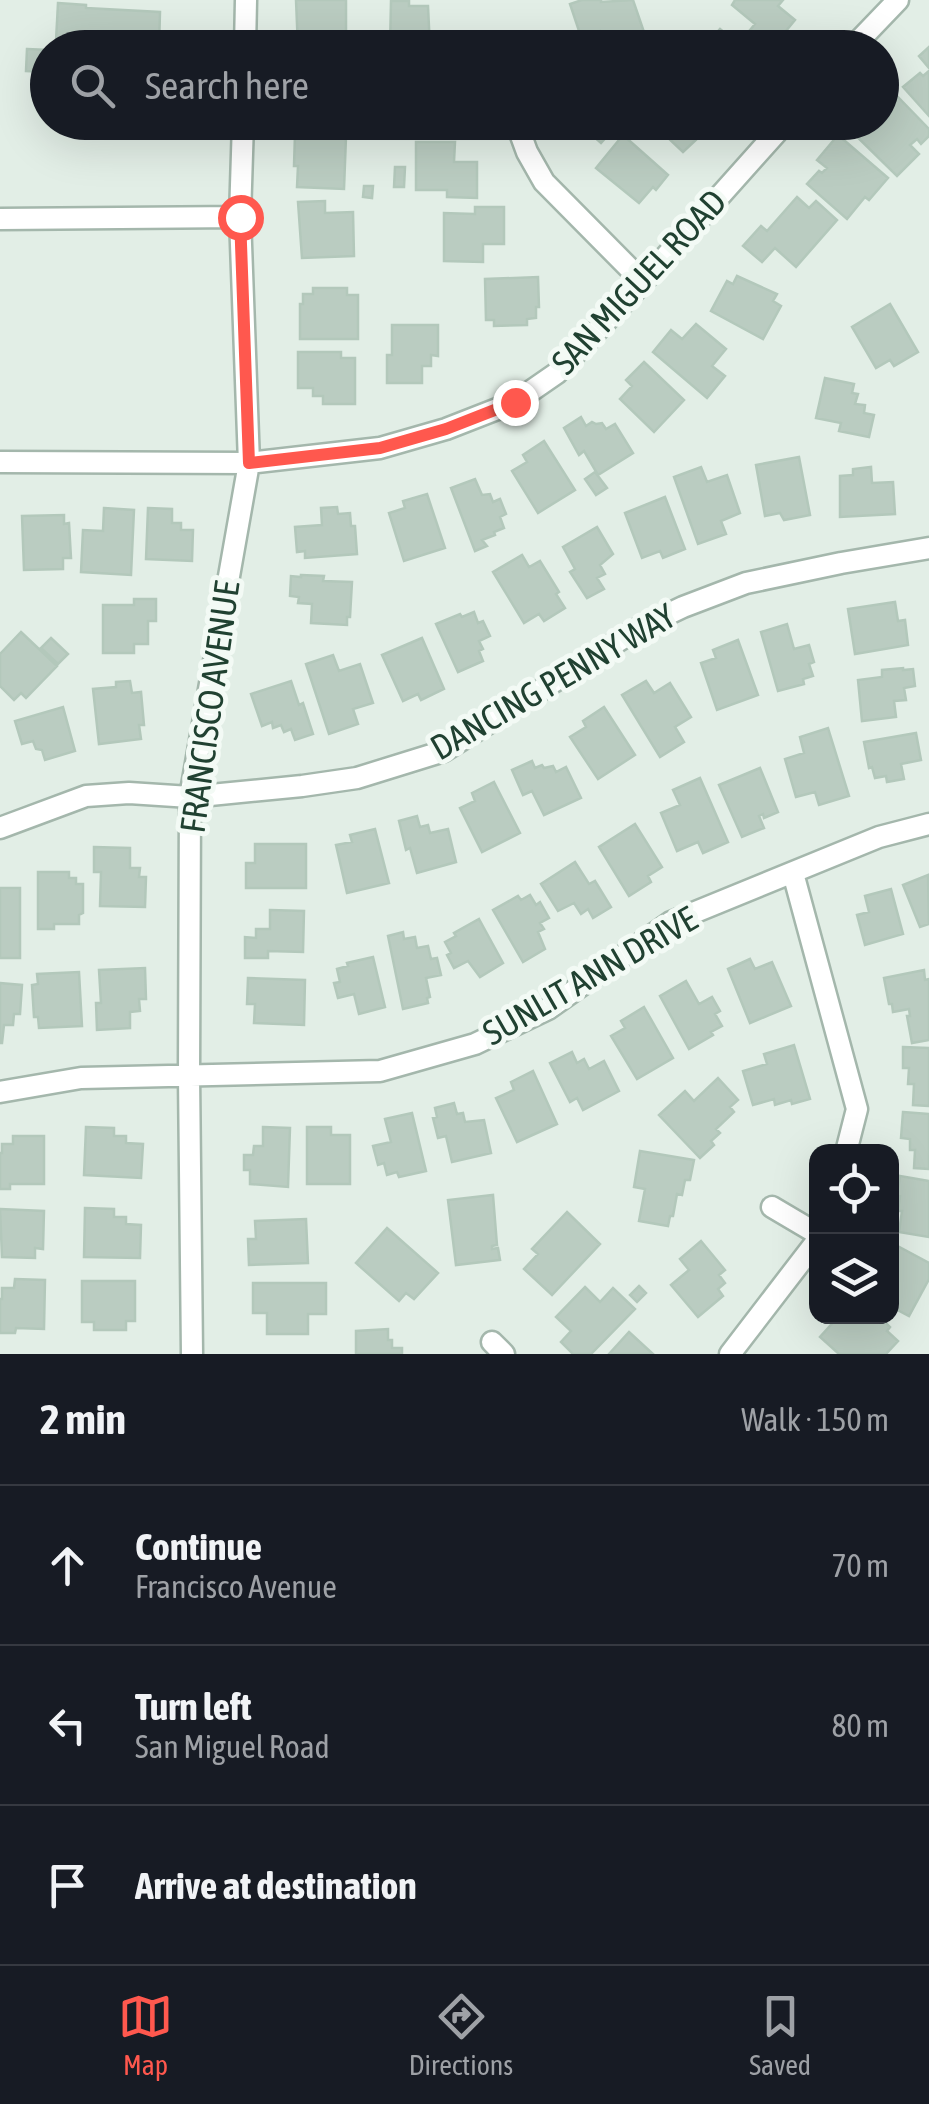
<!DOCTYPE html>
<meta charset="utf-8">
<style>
:root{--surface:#171b24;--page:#20242c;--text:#f1f3f6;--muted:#9ea1a6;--line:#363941;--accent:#ff584e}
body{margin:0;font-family:"Asap Condensed",sans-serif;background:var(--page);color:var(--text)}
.controls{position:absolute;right:30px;bottom:30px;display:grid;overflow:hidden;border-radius:20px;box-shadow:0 10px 40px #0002}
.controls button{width:90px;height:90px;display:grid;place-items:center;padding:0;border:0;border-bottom:2px solid var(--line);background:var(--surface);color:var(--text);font:50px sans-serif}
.stop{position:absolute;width:30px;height:30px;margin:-22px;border:8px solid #ff584e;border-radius:50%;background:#fff}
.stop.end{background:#ff584e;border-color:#fff;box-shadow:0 2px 10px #0008}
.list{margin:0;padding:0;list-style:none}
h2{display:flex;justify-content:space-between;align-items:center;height:130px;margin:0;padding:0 40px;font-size:42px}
h2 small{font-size:32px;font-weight:400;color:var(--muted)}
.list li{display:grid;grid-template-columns:65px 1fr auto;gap:30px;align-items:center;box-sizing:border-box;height:160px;padding:0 40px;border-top:2px solid var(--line)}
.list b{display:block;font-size:38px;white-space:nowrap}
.list p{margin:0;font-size:32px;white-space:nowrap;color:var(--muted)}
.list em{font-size:32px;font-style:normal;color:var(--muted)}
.icon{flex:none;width:55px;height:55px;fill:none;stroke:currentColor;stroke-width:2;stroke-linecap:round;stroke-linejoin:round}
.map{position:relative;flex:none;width:929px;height:1354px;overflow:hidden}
.search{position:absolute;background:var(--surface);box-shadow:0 10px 40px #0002;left:30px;right:30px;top:30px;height:110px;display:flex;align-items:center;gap:25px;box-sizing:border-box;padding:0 35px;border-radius:55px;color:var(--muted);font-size:38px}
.sheet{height:610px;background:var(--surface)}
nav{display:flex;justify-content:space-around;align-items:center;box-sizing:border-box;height:140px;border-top:2px solid var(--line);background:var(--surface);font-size:28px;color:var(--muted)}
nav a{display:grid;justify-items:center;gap:5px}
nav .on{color:var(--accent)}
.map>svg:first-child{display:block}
</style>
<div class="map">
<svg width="929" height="1354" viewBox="0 0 929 1354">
<rect width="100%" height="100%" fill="#e2eee6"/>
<path fill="#baccc1" stroke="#b3c8bb" stroke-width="2.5" d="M296,0h50v48h-48z
M582,0h19v2l32,-2 13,38 -29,10h-8l-3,-11 -4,1 -2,-7 -19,6 -11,-33z
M735,0h48l-5,6 17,14 -23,28 -22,-18 5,-6 -23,-19z
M391,1h18v5h19l2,42h-40z
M58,3l28,2v3l74,4 -1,36 -54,-3v-5l-12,-1 1,-2h-8v6l-30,-2z
M720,29l19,16 7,-8 12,11h-55z
M929,47v21l-10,-12z
M27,49l21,1 -1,22 -21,-1z
M929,71v45l-26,-29 17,-14 3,3z
M898,97l31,32v7l-8,8 -4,-5 -7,6 9,9 -22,22 -52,-51 3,-3h35l5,-5 -5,-5z
M389,122h53v11l-53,2z
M620,122l-19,21 -19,-17 2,-4z
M657,122h58l-32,30 -18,-17v-4z
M295,134l51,3 -2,52 -47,-2 1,-21h-4z
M623,135l45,40 -12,15 -3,-3 -14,16 -43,-35z
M838,135l50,43 -19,22 -4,-3 -18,22 -40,-35 12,-13 3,2 5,-5 -10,-8z
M416,142h39l-1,20h23v36l-30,-1v-7h-31z
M395,167h10l-1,20h-10z
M364,186h9l-1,12 -9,-1z
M797,197l12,11 7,-7 21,19 -41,47 -21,-19 -13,14 -19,-16 18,-20 6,5z
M325,201v12l28,-1 1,44 -52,2 -4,-56z
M475,207h29v37h-21v18l-39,-1v-48l31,1z
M737,276l40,18 -4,7 8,5 -18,33 -52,-28 16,-30 6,3z
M538,277l1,30h-3v11l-9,1v6l-33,1v-6h-8l-1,-41z
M313,288h34v7h11v44h-58v-35h3v-10h10z
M890,304l28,48 -24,14 -4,-6 -14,8 -24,-41z
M696,324l30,25 -14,17 13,10 -18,22 -54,-46 18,-22 11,9z
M392,325h46v31l-7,-1v11h-9v17h-35v-28h5z
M298,352h43v6h14v46h-32v-8h-10v-8h-15z
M644,362l40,38 -30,32 -34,-33 12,-13 -6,-6z
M825,378l29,6 -2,9 6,1 -3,10 10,1 -1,8 10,2 -5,22 -30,-6 2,-8 -25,-5z
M581,417l5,9 6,-4 4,2 6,-1 4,6 9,-5 18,29 -35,22 -14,-24 -5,4 -15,-27z
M544,441l31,49 -37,23 -26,-42 15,-9 -4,-7z
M799,457l11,58 -26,5 -4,-7 -15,3 -9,-51z
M701,467l6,15 20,-7 13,38 -19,8 5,13 -28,10 -24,-67z
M871,467l1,16 21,-1 2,32 -55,3v-41l13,-1v-6z
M595,472l12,16 -11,7 -11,-16z
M475,479l7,16 8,-1 3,8 7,-3 6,15 -6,3 4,11 -10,4 1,3 -13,5 5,6 -12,5 -24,-63z
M427,494l18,54 -41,13 -15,-48 16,-5 -2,-7z
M665,497l20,52 -22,9 -3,-7 -18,7 -17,-45z
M337,507l1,7 12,-1 1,13h4l2,28 -52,4v-7l-8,1 -2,-25 27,-2 -1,-17z
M104,508l30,2 -3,65 -50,-3 2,-42 20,1z
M148,508l24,1v14h9v7h12l-1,31 -46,-2z
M64,515v9l5,-1 2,35h-8v11l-39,1 -2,-54z
M597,527l16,27 -13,11 5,9 -8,4 7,11 -17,9 -17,-26 5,-3 -12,-22z
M522,555l7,12 11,-6 19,31 -3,2 9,14 -21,13 -5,-7 -15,9 -31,-51z
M301,575l23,1 -1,5 29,1 -2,35h-3v8l-36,-2 1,-19 -14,-1 1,-6 -9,-1 1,-20 10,1z
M134,599h22v22h-8v23h-14v9h-31v-48h31z
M895,602l3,19 7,-1 3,25 -53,9 -7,-45z
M474,612l4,11 5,-2 7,15 -11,5 4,8 -4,2 4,10 -25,11 -22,-48 24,-10 2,3z
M787,624l7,25 15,-4 5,17 -5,2 4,12 -10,3 1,5 -26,7 -17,-59z
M21,632l36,34 -31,32 -5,-5 -7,7 -14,-14v-32z
M51,638l17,16 -10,10 -17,-16z
M422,638l22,51 -23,11 -3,-6 -15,7 -21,-46z
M738,640l20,55 -41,15 -16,-47 15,-5 -3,-8z
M333,655l6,16 21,-7 13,39 -20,6 5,15 -29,10 -23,-70z
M903,668v2l10,-1 2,17 -11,2 2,12 -12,1 2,16 -34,4 -4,-41 24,-3v-7z
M130,681l2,12 9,-1 3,33h-5l2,14 -42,5 -6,-55 23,-2v-5z
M291,681l8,24 4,-2 10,31 -18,6 -4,-11 -7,3 -3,-7 -8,3 -1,-6 -10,4 -11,-32z
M646,681l8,12 16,-10 21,34 -16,10 9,15 -24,15 -38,-62z
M63,707l12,44 -30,9 -3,-10 -6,-1 -3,-8 -11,3 -7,-23z
M604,707l31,48 -37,24 -28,-42 16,-10 -3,-6z
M828,728l21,68 -30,9 -4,-13 -19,5 -11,-38 19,-6 -4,-16z
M916,733l5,27 -20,4 3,15 -17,3 -1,-6 -11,2 -3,-11 -3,1 -5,-26z
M532,761l3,7 7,-3 2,3 9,-2 3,6 10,-5 15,31 -37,17 -12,-24 -9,4 -11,-25z
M760,768l18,44 -14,6 -1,-4 -4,2 5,12 -22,9 -23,-52z
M700,778l28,64 -25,11 -5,-11 -21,9 -16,-38 19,-8 -7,-15z
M494,782l26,51 -38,19 -22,-44 15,-7 -3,-8z
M417,816l3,11 8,-2 2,8 18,-4 8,33 -39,11 -7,-25 -4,2 -7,-29z
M635,824l27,43 -14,9 3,6 -22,14 -30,-49z
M375,829l14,54 -42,10 -11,-48 16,-3 -2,-7z
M255,844h51v44h-60v-25h9z
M94,847l36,1v20h10l-1,9h7l-1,30 -45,-1 1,-34h-7z
M575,862l14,22 6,-3 16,26 -18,11 -5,-9 -7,5 -7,-11 -16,8 -17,-27z
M38,872h31v6h7v6h7v29l-4,2v9h-25v5h-16z
M928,875l1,49 -9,3 -17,-42z
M0,888h20v70h-20z
M891,889l12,45 -38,11 -8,-30 12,-3 -4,-16z
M530,895l6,10 4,-3 9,16 -9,5 4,6 -6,3 7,17 -22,13 -30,-52 25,-14 3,4z
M270,910l34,1 -1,41 -35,-1v7h-23v-21l11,1v-9h14z
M479,919l24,44 -23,14 -12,-16 -14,7 -7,-13 4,-2 -6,-11 11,-6 -2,-3z
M403,932l1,7 11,-2 2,11 11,-2 3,13 6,-1 4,17 -15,3 4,19 -3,1 1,5 -25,6 -15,-73z
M373,957l12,50 -26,7 -5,-20 -16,4 -4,-15 6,-1 -3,-13 11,-3 -1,-3z
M750,959l5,10 17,-7 19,44 -41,17 -22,-54z
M145,968l1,31h-7l1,12 -10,1v16l-33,2 -1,-27h5l-2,-33z
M924,970l1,10 4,-1v61l-17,3 -5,-27h3l-1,-7 -16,3 -1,-8h-3l-5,-26z
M79,972l3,54 -43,2 -1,-11h-4l-2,-32 6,-1 -1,-10z
M248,978l57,2 -1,45 -50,-2 1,-19h-8z
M686,981l13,23 13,-7 8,14 -5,3 7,12 -11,6 2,3 -24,14 -29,-53z
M0,983l22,2 -2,29h-6l-1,11h-9l-2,18h-2z
M644,1007l29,51 -36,21 -26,-43 14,-8 -4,-7z
M794,1045l16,54 -18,5 -1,-4 -16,5 -1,-6 -21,6 -10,-34 24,-7 -3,-10z
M903,1047l26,1v58l-16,-1 1,-21h-6l1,-16h-6z
M572,1052l5,11 7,-4 5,10 15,-8 15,30 -36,19 -6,-12 -7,4 -20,-39z
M533,1071l24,53 -40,18 -21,-44 18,-8 -3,-8z
M718,1078l20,22 -8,7 4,5 -18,17 4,4 -9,8 3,4 -14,13 -41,-43 26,-24 9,10z
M454,1103l3,11 6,-1 2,9 19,-2 7,33 -39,9 -6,-26 -8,2 -5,-20 4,-1 -2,-9z
M903,1112l26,2v55l-15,-1 1,-18h-5v-11l-9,-1z
M412,1113l14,58 -27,6 -2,-5 -10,3 -3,-12 -6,2 -5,-19 18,-4 -6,-23z
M86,1127l28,1v8h12v7l17,1 -2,34 -57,-3z
M263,1127l27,1 -2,59 -38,-3v-14h-6v-15h9l1,-9h9z
M307,1127h24v8h19v49h-43z
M13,1136h31v48h-34v5h-10v-36h2v-9h11z
M640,1151l54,9 -4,20h-5l-3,15 -5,-1 -4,22h-3l-2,10 -29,-5 6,-32 -11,-2z
M900,1176l29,5v56l-30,-5 3,-21h-4l2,-15 -3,-1z
M493,1195l4,50 -5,1v3l6,-1 2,12 -44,5 -8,-65z
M85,1208l29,1v8h12v7l15,1 -1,33 -56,-1z
M0,1209l44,2 -1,38 -8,-1v10l-33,-1z
M567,1212l33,32 -48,51 -28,-26 14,-15 -6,-5z
M306,1219l2,44 -59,2 -1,-26h8l-1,-18z
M387,1228l51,45 -24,26 -8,-6 -7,8 -43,-38z
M701,1241l24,29 -6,5 6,8 -7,6 5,7 -25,21 -27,-32 18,-15 -9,-11z
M892,1243l37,20v16l-20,37 -17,-9z
M15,1279l30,1 -1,49 -28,-1 -1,5h-15v-34h2v-11h12z
M82,1281h53v40h-9v9h-32v-8h-12z
M253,1283h73v31h-18v20h-41v-21h-14z
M639,1286l7,7 -9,9 -7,-7z
M585,1287l15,15 13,-14 22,21 -44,45h-18l-12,-12 10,-11 -15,-14z
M845,1316h22l5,5 7,-5 11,11 -3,4 11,10 -12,13h-47l-19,-17 18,-20 4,4z
M388,1329v11h4v8h10v6h-46v-23z
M629,1332l24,22h-44z"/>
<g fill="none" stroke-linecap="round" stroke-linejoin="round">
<g stroke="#a4b7ac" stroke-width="25">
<path id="street" d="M245,48l1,-48
M852,48l46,-48
M516,122l11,30 17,30 99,100
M0,219l240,-2
M0,462l249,1 131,-15 66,-19 69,-27 42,-29 86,-91 143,-160
M0,828l86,-32 43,-3 61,4 112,-11 55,-8 87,-27 195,-123 44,-21 63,-24 95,-20 88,-15
M793,873l64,236 -11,43
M0,1092l81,-14 299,-7 95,-27 73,-35 123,-87 208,-85 50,-13
M772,1207l44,26
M492,1342l12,12
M192,1354l-3,-278 1,-279 59,-334 -9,-246 3,-95
M730,1354l86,-112"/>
</g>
<use href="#street" stroke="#fff" stroke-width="20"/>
</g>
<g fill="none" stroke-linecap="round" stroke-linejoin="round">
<path stroke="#ff584e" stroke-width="12" d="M240,217l9,246 131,-15 66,-19 69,-27"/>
</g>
<g text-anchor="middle" stroke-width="10" stroke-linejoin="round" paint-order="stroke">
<g font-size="35" fill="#204131" stroke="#f3faf5">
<text transform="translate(639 282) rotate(-47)" y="12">SAN MIGUEL ROAD</text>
<text transform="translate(553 682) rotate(-30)" y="12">DANCING PENNY WAY</text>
<text transform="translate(210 707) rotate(-82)" y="12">FRANCISCO AVENUE</text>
<text transform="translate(590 976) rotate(-30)" y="12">SUNLIT ANN DRIVE</text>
</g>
</g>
</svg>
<div class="controls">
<button><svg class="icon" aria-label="locate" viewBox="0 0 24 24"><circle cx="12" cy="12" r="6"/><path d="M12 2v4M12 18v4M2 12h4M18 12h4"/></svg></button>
<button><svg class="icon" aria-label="layers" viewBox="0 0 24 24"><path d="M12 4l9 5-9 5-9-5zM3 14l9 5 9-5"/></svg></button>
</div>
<div class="stop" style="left:240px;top:217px"></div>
<div class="stop end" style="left:515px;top:402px"></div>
<div class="search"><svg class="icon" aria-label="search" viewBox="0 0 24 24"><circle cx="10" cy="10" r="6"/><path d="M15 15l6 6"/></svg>Search here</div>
</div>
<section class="sheet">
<h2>2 min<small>Walk · 150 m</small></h2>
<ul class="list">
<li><svg class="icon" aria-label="ahead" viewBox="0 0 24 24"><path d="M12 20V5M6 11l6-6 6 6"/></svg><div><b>Continue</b><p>Francisco Avenue</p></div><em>70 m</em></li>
<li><svg class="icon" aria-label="left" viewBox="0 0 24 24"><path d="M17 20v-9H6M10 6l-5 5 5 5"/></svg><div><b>Turn left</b><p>San Miguel Road</p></div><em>80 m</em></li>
<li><svg class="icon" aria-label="arrive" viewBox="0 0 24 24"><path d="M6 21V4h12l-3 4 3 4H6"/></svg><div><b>Arrive at destination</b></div></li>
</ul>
</section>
<nav>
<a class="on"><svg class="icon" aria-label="map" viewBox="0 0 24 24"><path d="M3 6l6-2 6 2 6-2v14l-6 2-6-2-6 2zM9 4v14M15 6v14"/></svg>Map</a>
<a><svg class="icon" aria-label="directions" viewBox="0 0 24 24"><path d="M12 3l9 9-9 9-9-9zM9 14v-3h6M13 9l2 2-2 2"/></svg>Directions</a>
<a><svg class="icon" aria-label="saved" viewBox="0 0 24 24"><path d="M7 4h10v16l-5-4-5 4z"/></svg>Saved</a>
</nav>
